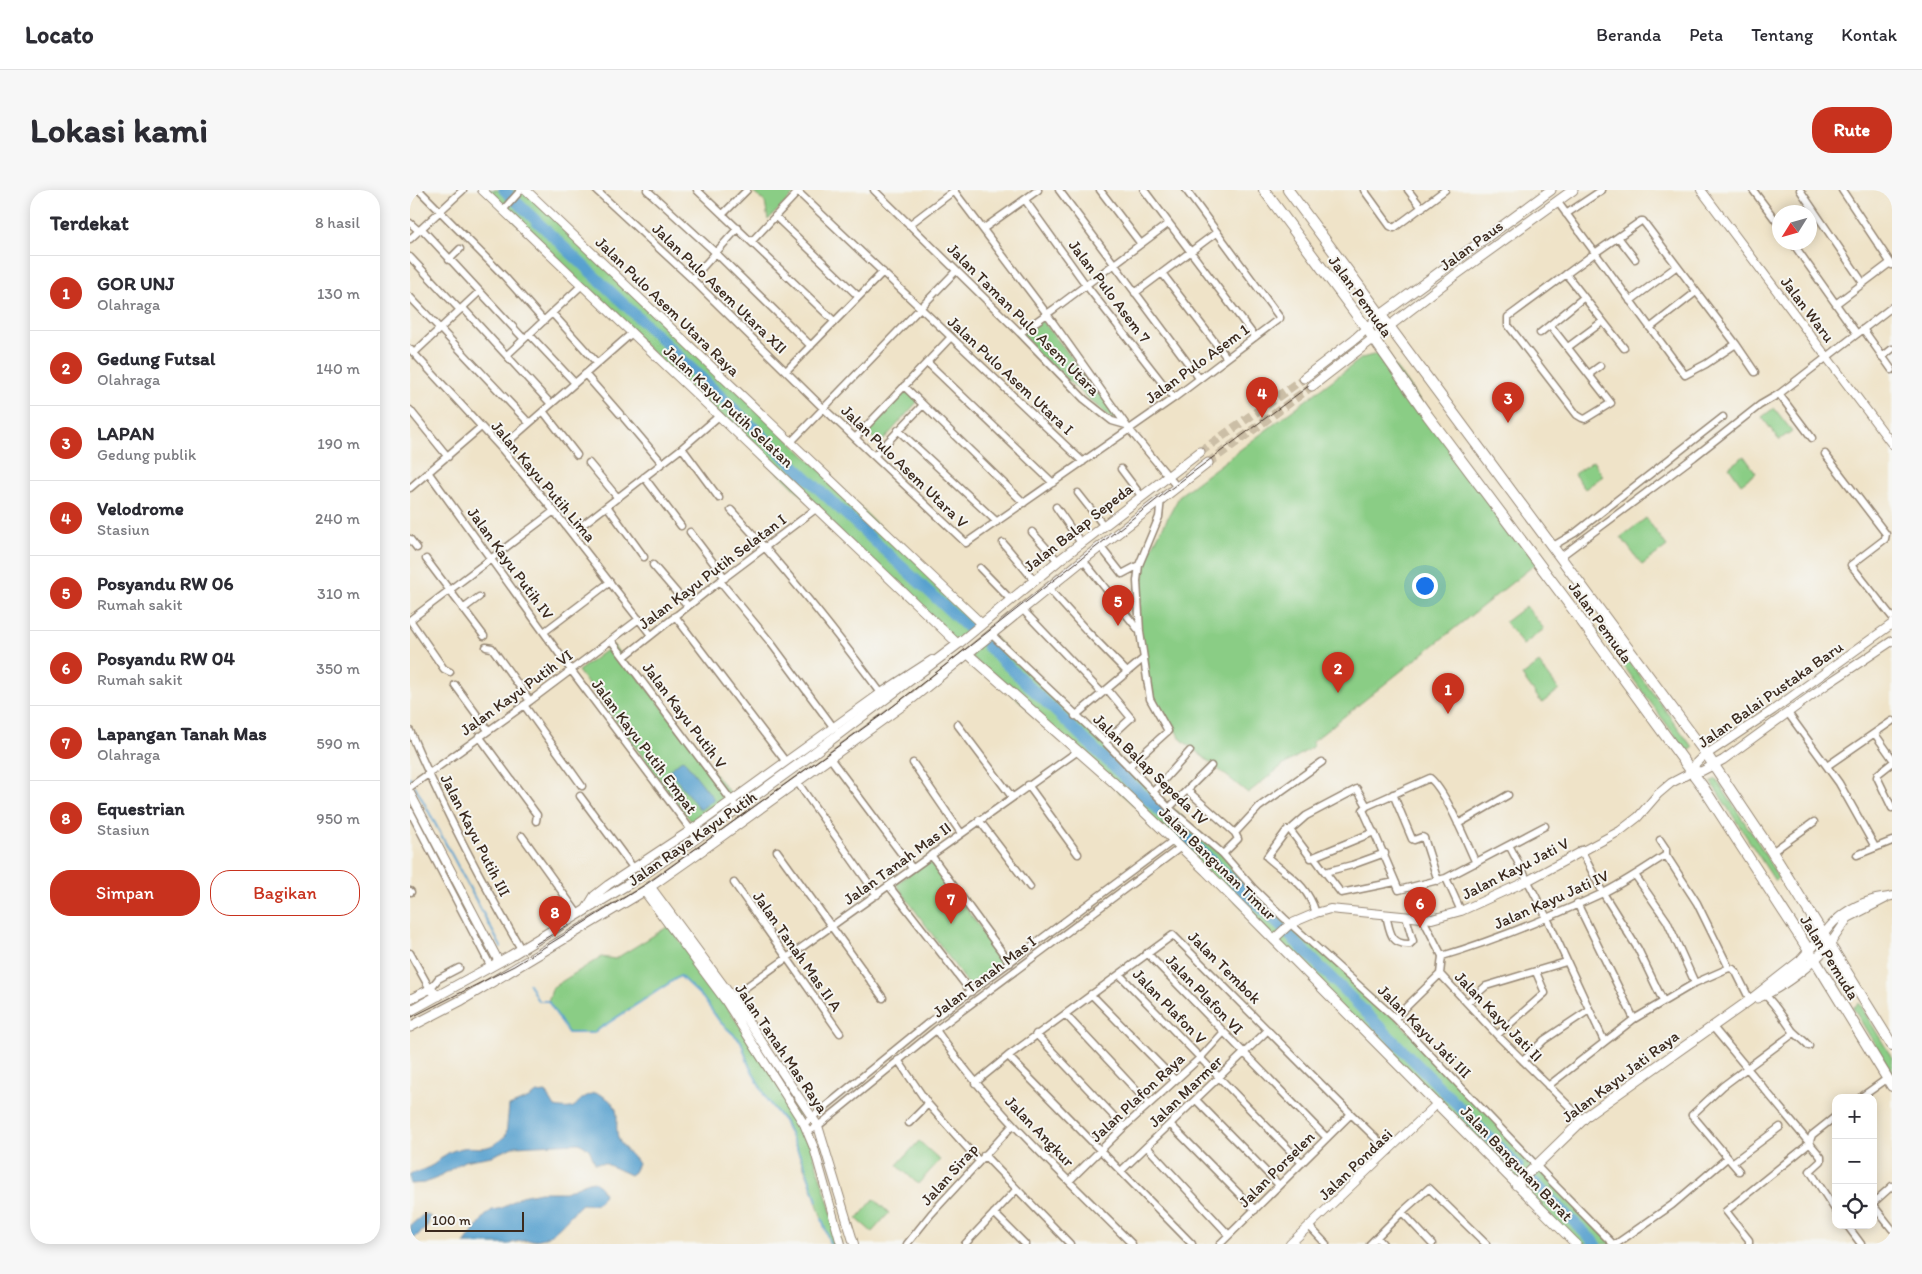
<!DOCTYPE html>
<html lang="id">
<meta charset="utf-8">
<style>
:root{--surface:#fff;--page:#f7f7f7;--text:#2b2b33;--muted:#7c7c81;--line:#e1e1e2;--accent:#c8321e}
body{margin:0;font-family:Itim,sans-serif;background:var(--page);color:var(--text)}
.controls{position:absolute;right:15px;bottom:15px;display:grid;overflow:hidden;border-radius:10px;box-shadow:0 2px 12px #0003}
.controls button{width:45px;height:45px;display:grid;place-items:center;padding:0;border:0;border-bottom:1px solid var(--line);background:var(--surface);color:var(--text);font:25px sans-serif}
.compass{position:absolute;left:1362px;top:15px;width:45px;height:45px;border-radius:50%;background:var(--surface);box-shadow:0 2px 12px #0003;rotate:233deg}
.scale{position:absolute;left:15px;bottom:12px;width:99px;box-sizing:border-box;padding-left:5px;border:2px solid #3b2a1e;border-top:0;font-size:14px;line-height:18px;white-space:nowrap;color:#3b2a1e;-webkit-text-stroke:4px #f6f6f2;paint-order:stroke}
.you{position:absolute;left:1014px;top:395px;width:18px;height:18px;margin:-12px;border:4px solid #fff;border-radius:50%;background:#1a73e8;box-shadow:0 0 0 8px #1a73e833}
.badge{display:grid;place-items:center;width:32px;height:32px;border-radius:50%;background:var(--accent);color:#fff;font-size:16px;font-weight:700}
.pin{position:absolute;translate:-50% -41px;filter:drop-shadow(0 1px 2px #0008)}
.pin::after{content:'';position:absolute;top:26px;width:18px;height:15px;background:inherit;clip-path:polygon(0 0,100% 0,50% 100%)}
.list{margin:0;padding:0;list-style:none}
h2{display:flex;justify-content:space-between;align-items:center;height:65px;margin:0;padding:0 20px;font-size:21px}
h2 small{font-size:16px;font-weight:400;color:var(--muted)}
.list li{display:grid;grid-template-columns:32px 1fr auto;gap:15px;align-items:center;box-sizing:border-box;height:75px;padding:0 20px;border-top:1px solid var(--line)}
.list b{display:block;font-size:19px;white-space:nowrap}
.list p{margin:0;font-size:16px;white-space:nowrap;color:var(--muted)}
.list em{font-size:16px;font-style:normal;color:var(--muted)}
.actions{display:flex;gap:10px;padding:15px 20px}
.actions a{flex:1;padding:11px 0;border:1px solid var(--accent);border-radius:20px;text-align:center;font-size:18px;color:var(--accent)}
.actions .main{background:var(--accent);color:#fff}
.icon{flex:none;width:28px;height:28px;fill:none;stroke:currentColor;stroke-width:2;stroke-linecap:round;stroke-linejoin:round}
.map{position:relative;flex:none;width:1482px;height:1054px;overflow:hidden;border-radius:20px}
header{display:flex;align-items:center;gap:30px;box-sizing:border-box;height:70px;padding:0 25px;background:var(--surface);border-bottom:1px solid var(--line)}
header strong{font-size:24px}
nav{display:flex;gap:28px;margin-inline-start:auto;font-size:18px}
.intro{display:flex;align-items:center;justify-content:space-between;box-sizing:border-box;height:120px;padding:0 30px}
h1{margin:0;font-size:35px}
.button{padding:12px 22px;border-radius:20px;background:var(--accent);color:#fff;font-size:18px;font-weight:700}
main{display:flex;gap:30px;padding:0 30px}
aside{flex:1;background:var(--surface);border-radius:20px;box-shadow:0 2px 12px #0003}
.map>svg:first-child{display:block}
</style>
<header>
<strong>Locato</strong>
<nav><a>Beranda</a><a>Peta</a><a>Tentang</a><a>Kontak</a></nav>
</header>
<div class="intro"><h1>Lokasi kami</h1><a class="button">Rute</a></div>
<main>
<aside>
<h2>Terdekat<small>8 hasil</small></h2>
<ul class="list">
<li><span class="badge">1</span><div><b>GOR UNJ</b><p>Olahraga</p></div><em>130 m</em></li>
<li><span class="badge">2</span><div><b>Gedung Futsal</b><p>Olahraga</p></div><em>140 m</em></li>
<li><span class="badge">3</span><div><b>LAPAN</b><p>Gedung publik</p></div><em>190 m</em></li>
<li><span class="badge">4</span><div><b>Velodrome</b><p>Stasiun</p></div><em>240 m</em></li>
<li><span class="badge">5</span><div><b>Posyandu RW 06</b><p>Rumah sakit</p></div><em>310 m</em></li>
<li><span class="badge">6</span><div><b>Posyandu RW 04</b><p>Rumah sakit</p></div><em>350 m</em></li>
<li><span class="badge">7</span><div><b>Lapangan Tanah Mas</b><p>Olahraga</p></div><em>590 m</em></li>
<li><span class="badge">8</span><div><b>Equestrian</b><p>Stasiun</p></div><em>950 m</em></li>
</ul>
<div class="actions"><a class="main">Simpan</a><a>Bagikan</a></div>
</aside>
<div class="map">
<svg width="1482" height="1054" viewBox="0 0 1482 1054">
<rect width="100%" height="100%" fill="#f6f6f2"/>
<filter id="ink" filterUnits="userSpaceOnUse"><feTurbulence type="fractalNoise" baseFrequency=".02" numOctaves="2"/><feDisplacementMap in="SourceGraphic" scale="10" xChannelSelector="R" yChannelSelector="G"/><feConvolveMatrix kernelMatrix="1 2 1 2 8 2 1 2 1" color-interpolation-filters="sRGB"/></filter>
<filter id="wash" filterUnits="userSpaceOnUse"><feTurbulence type="fractalNoise" baseFrequency=".0096" numOctaves="4" result="noise"/><feDisplacementMap in="SourceGraphic" scale="20" xChannelSelector="R" yChannelSelector="G"/><feGaussianBlur stdDeviation="1.12" result="paint"/><feColorMatrix in="noise" values="0 0 0 0 0 0 0 0 0 0 0 0 0 0 0 0 0 1.4 0 .05"/><feComposite in="paint" operator="in"/></filter>
<g filter="url(#wash)">
<rect width="100%" height="100%" fill="#efe3c8"/>
<path fill="#8acd85" stroke="#627c52" d="M72,0h44l455,433 -23,21z
M342,0h42l2,2 -28,28 -3,-18 -14,-11z
M631,129l83,104 -14,-5 -93,-83z
M974,162l154,210 -226,180 2,4 -32,20 -34,27 -66,-53 -27,-39 -17,-63 3,-46 7,-37 32,-60 182,-137z
M496,199l12,12 -38,43 -14,-12z
M1364,218l18,23 -13,9 -17,-23z
M1334,266l12,17 -15,11 -12,-17z
M1183,271l10,15 -18,13 -11,-15z
M1236,328l21,28 -25,19 -21,-28z
M1116,416l18,23 -21,16 -18,-23z
M1194,437l89,121 -6,4 -89,-121z
M581,444l137,133 95,87 30,34 142,130 218,226h-37l-370,-373 -238,-217z
M203,455l124,157 -40,27 -119,-158z
M1129,473l20,27 -17,13 -20,-27z
M1306,589l43,65 19,34 -3,3 -64,-99z
M520,669l76,104 -35,25 -75,-104z
M259,736l41,55 94,143 37,120h-11l-21,-65 -24,-58 -18,-21 -19,-37 -7,-22 -21,-19 -17,-24 -23,-22 -87,57h-25l-20,-32 5,-14 48,-30 14,2z
M1449,813l33,55v15l-39,-65z
M509,951l21,19 -22,24 -21,-19z
M464,1009l15,14 -17,19 -15,-13z"/>
<path fill="#59a1cf" stroke="#4a6676" d="M273,569l31,40 -14,11 -31,-40z
M136,902l9,15c26,5 17,-5 34,-12 5,-3 9,-2 14,1 23,12 9,27 16,44 4,9 14,15 19,24l-4,8 -4,3 -26,-12h-9l-6,-14 -10,-6 -64,3 -23,10 -28,5 -27,17 -12,5 -15,1v-10c6,-2 13,-3 19,-7 11,-5 13,-13 26,-17 23,-8 28,7 51,-15l3,-29 20,-8 8,-5z
M184,991l7,7 3,6c-5,11 -10,11 -22,10 -12,10 -23,27 -38,34 -11,4 -25,1 -35,6h-45l21,-28 7,-6 10,-2 19,-12 19,-4h25l23,-10z
M14,1024l6,2 -3,11 -17,15 1,-17z"/>
<g fill="none" stroke-linecap="round" stroke-linejoin="round">
<path stroke="#59a1cf" stroke-width="2" d="M0,587l3,5
M5,596l86,161
M119,794l9,17h10l20,32h25l87,-57 23,22 17,24 21,19 7,22 19,37 17,21 21,45 12,35
M412,1029l8,25"/>
<path stroke="#59a1cf" stroke-width="11" d="M94,0l324,308 140,130
M577,456l296,283 235,237
M1124,992l62,62"/>
</g>
</g>
<g filter="url(#ink)">
<g fill="none" stroke-linecap="round" stroke-linejoin="round">
<path stroke="#cbbea6" stroke-width="9" stroke-dasharray="9 4.5" stroke-linecap="butt" d="M790,262l104,-74
M798,273l104,-77"/>
<g stroke="#958673" stroke-width="9">
<path id="minor" d="M9,0l85,86 40,45
M186,0l96,89 127,125 147,139 208,-145 106,-80 -94,-128
M237,0l69,63 95,93
M287,0l137,131
M386,0l287,272
M464,0l146,143 64,66 28,22 14,4
M649,0l140,188
M690,0l41,54
M734,0l111,147
M954,0l26,36 4,2 51,-38
M998,0l14,18
M1343,0l27,36
M1390,0l63,93
M1432,0l50,75
M544,1l93,123 82,115 48,58
M615,10l61,85 88,113
M1147,11l128,174 21,-11 30,-20
M93,20l18,-20
M313,24l24,-24
M1156,24l36,-24
M365,26l83,80
M0,33l9,8
M499,35l46,-35
M12,39l102,110
M573,39l55,-39
M1208,47l17,22
M0,49l53,-49
M342,51l46,-49
M1382,52l65,92
M0,67l50,53
M39,70l11,-11
M752,83l65,85
M1156,84l58,74
M282,89l46,-51
M725,103l82,-61
M0,107l119,126
M1220,111l47,-35
M1427,113l53,-40
M53,118l88,96
M142,123l45,50
M1140,135l61,78 -26,16 -3,-1 -5,-3 -69,-90v-8l87,-64 46,-32h2l93,123 19,28
M1240,138l46,-36
M1453,139l29,41
M610,143l34,-24 115,-86
M1130,143l43,-35
M119,144l46,49
M1158,157l34,-25
M0,159l91,99 53,63 97,124
M4,163l65,-61
M97,165l75,-70
M1472,167l10,-8
M518,173l125,120
M376,181l97,-99
M175,184l35,40
M1179,184l11,-8
M494,196l120,117
M1369,204l33,44
M0,220l38,47
M133,221l34,44
M214,228l38,45
M488,240l99,92
M446,247l95,-100
M381,252l165,-171
M91,258l131,-115
M272,258l37,50
M1415,264l61,80 -1,5 -34,26 41,52
M465,265l48,-50
M179,273l29,35
M711,279l21,28
M18,282l143,198 126,168
M234,287l37,49
M0,298l71,-61
M668,303l26,33
M197,316l37,51
M646,317l25,36
M321,320c54,58 103,120 150,183
M280,342l35,46
M622,342l26,29
M162,343l110,-85 37,-32
M0,349l7,9
M593,353l31,37
M690,356l22,28 17,-9
M1143,356l22,-13 148,-116
M1150,367l134,-100 66,-52 19,-11 113,-87
M16,369l58,77
M673,370l57,72
M243,375l35,41
M570,378l30,31
M310,391l51,62 63,85
M638,398l39,43 40,41
M53,419l16,-12
M612,419l80,84
M265,426l111,146
M0,430l144,-109
M0,430l34,49 6,3
M134,442l66,-50
M581,444l114,108 64,66 54,46 30,34 31,30 111,100 158,165 60,61
M201,450l126,168
M76,457l6,1 38,53
M214,467l96,-76 97,-73
M45,495l33,45
M114,515l58,81
M1378,523l51,70 36,64
M665,526l69,-58
M547,534l55,73
M0,541c32,75 70,148 111,218
M1465,544l17,24
M69,546l58,79 -1,6
M695,552l26,-24 -24,-29
M423,572l79,106
M503,573l48,70
M1482,573l-14,11 -1,3 15,31
M1417,576l65,-45
M718,577l40,-36 -18,-32 -10,-67 -3,-51 2,-16 20,-48 2,-18
M618,595l50,69
M390,596l77,109
M0,597l120,-86 109,-82
M778,601l47,42
M743,602l37,-41
M983,604l19,45 2,1 8,-3 2,1 14,43
M170,606l54,73
M957,616l63,-28c17,15 36,64 46,85
M759,618l42,-42
M0,621l81,156
M569,630l51,67
M1048,634l50,-29
M880,640l16,-14 51,-27 10,17 -4,4 10,22
M112,646l56,78
M1250,650l6,9v6
M1099,655l38,73 57,123
M1171,660l22,43 35,56 25,52
M367,661l106,147
M1362,662l42,-30
M813,664l15,-15 -3,-6 24,-26 63,-45
M521,665l79,108
M1256,665l31,48 32,65
M1447,665l35,-14
M904,667l11,15 27,-7 33,-12
M915,682l16,21 54,-11
M1225,685l32,46 28,62
M1036,688l99,-52
M324,693l106,150
M479,696l82,106
M0,701l1,1
M1167,713l57,116
M906,723c-10,-31 -27,-36 -49,-56l20,-27h3l21,28 63,-26 25,58 47,-12 15,33
M976,725c4,16 4,30 24,29l3,-3 -7,-24
M1013,729l19,37 -2,18
M0,763l20,36 8,-10 21,-11
M737,763l180,185
M1032,766c55,-16 109,-39 161,-63 22,-11 42,-25 63,-38
M710,785l182,188
M681,804l84,86
M1355,805c11,10 18,23 27,35 4,5 12,10 17,16
M322,807l346,-246
M1057,813l19,-17 80,-24
M655,824l84,90
M985,828l45,-44 57,61 86,85
M1302,836l109,131v4l-11,10 26,40
M526,840c55,80 128,145 196,214
M626,844l88,93
M1087,845l48,-42 -9,-21
M598,866l184,188
M488,870l30,44 51,57
M1113,871l21,-21 45,-30
M565,893l33,-27 165,-121 178,179 38,37
M1138,896l86,-67 61,-36 34,-15 4,1 3,3 14,28
M1450,908l28,-20
M786,910l83,85
M499,933l19,-19
M394,934l124,-101 246,-183
M760,934l85,86
M398,942l10,-6 118,-96 245,-183
M737,957l82,88
M574,965l86,89
M1322,973l48,-36
M711,981l147,-141
M1329,981l-47,-56 31,-29 71,-53
M659,991l55,-54 77,-70 22,-24
M1463,1013l19,-17
M1463,1015l19,24
M992,1022l30,32
M584,1023l31,31
M1437,1035l14,19
M900,1037l16,17
M967,1047l6,7
M497,1054l24,-30 82,-89
M555,1054l51,-54
M810,1054l131,-130
M960,1054l32,-32 27,-24 57,56
M1206,1054l56,-39 55,-47
M1339,1054v-4l-23,-29 83,-67 3,-9 24,-19"/>
</g>
<g stroke="#958673" stroke-width="10">
<path id="tertiary" d="M72,0l476,454
M116,0l455,433
M1291,0l191,254
M1282,582l4,-9 5,-5 72,-48 119,-86
M0,603l89,169
M240,696l82,111 86,129 36,118
M234,701l81,109 79,124 10,24 27,96
M176,719l8,-13 14,-11 83,-55 190,-137 51,-33
M1414,744c12,-17 27,-28 48,-34 7,-2 13,-2 20,-4
M864,749l16,-15 26,-11 14,-4 102,10 29,-8 66,-30 93,-50 18,-14 20,-23 13,-11 21,-11 10,-1 21,-11 103,-75 66,-44
M1420,754l18,-26 37,-19
M0,809l20,-10 9,7
M880,1054l148,-141"/>
</g>
<g stroke="#958673" stroke-width="11">
<path id="secondary" d="M894,188l52,-40 25,-23 170,-125
M902,196l142,-110 119,-86
M558,464l145,128 93,89 370,373
M1347,808c25,-10 55,-34 73,-54
M0,821l100,-55 130,-79 57,-39 106,-77 155,-117 100,-83 142,-109
M0,837l52,-27 182,-109 64,-45 206,-149 169,-137 125,-97
M1106,995l72,-70 162,-115 51,-40 23,-26"/>
</g>
<g stroke="#958673" stroke-width="12">
<path id="primary" d="M854,0l103,139 61,87 144,192 131,179 112,173 77,126
M878,0l419,565 65,97 120,193"/>
</g>
<use href="#minor" stroke="#fff" stroke-width="6"/>
<use href="#tertiary" stroke="#fff" stroke-width="8"/>
<use href="#secondary" stroke="#fff" stroke-width="9"/>
<use href="#primary" stroke="#fff" stroke-width="10"/>
<path stroke="#3b2a1e" stroke-width="1" d="M124,755l34,-20
M0,828l104,-52 134,-83 235,-169 282,-221 145,-108"/>
</g>
</g>
<g text-anchor="middle" stroke-width="4" stroke-linejoin="round" paint-order="stroke">
<g font-size="16" fill="#3b2a1e" stroke="#f6f6f2">
<text transform="translate(1061 55) rotate(-36)" y="6">Jalan Paus</text>
<text transform="translate(310 98) rotate(44)" y="6">Jalan Pulo Asem Utara XII</text>
<text transform="translate(700 101) rotate(53)" y="6">Jalan Pulo Asem 7</text>
<text transform="translate(951 106) rotate(54)" y="6">Jalan Pemuda</text>
<text transform="translate(258 116) rotate(44)" y="6">Jalan Pulo Asem Utara Raya</text>
<text transform="translate(1398 119) rotate(53)" y="6">Jalan Waru</text>
<text transform="translate(614 129) rotate(45)" y="6">Jalan Taman Pulo Asem Utara</text>
<text transform="translate(787 173) rotate(-36)" y="6">Jalan Pulo Asem 1</text>
<text transform="translate(601 185) rotate(43)" y="6">Jalan Pulo Asem Utara I</text>
<text transform="translate(319 216) rotate(43)" y="6">Jalan Kayu Putih Selatan</text>
<text transform="translate(495 276) rotate(44)" y="6">Jalan Pulo Asem Utara V</text>
<text transform="translate(134 291) rotate(50)" y="6">Jalan Kayu Putih Lima</text>
<text transform="translate(668 337) rotate(-38)" y="6">Jalan Balap Sepeda</text>
<text transform="translate(101 373) rotate(54)" y="6">Jalan Kayu Putih IV</text>
<text transform="translate(302 381) rotate(-37)" y="6">Jalan Kayu Putih Selatan I</text>
<text transform="translate(1191 432) rotate(54)" y="6">Jalan Pemuda</text>
<text transform="translate(106 502) rotate(-36)" y="6">Jalan Kayu Putih VI</text>
<text transform="translate(1360 504) rotate(-35)" y="6">Jalan Balai Pustaka Baru</text>
<text transform="translate(275 525) rotate(53)" y="6">Jalan Kayu Putih V</text>
<text transform="translate(235 556) rotate(53)" y="6">Jalan Kayu Putih Empat</text>
<text transform="translate(741 579) rotate(44)" y="6">Jalan Balap Sepeda IV</text>
<text transform="translate(66 645) rotate(63)" y="6">Jalan Kayu Putih III</text>
<text transform="translate(282 648) rotate(-35)" y="6">Jalan Raya Kayu Putih</text>
<text transform="translate(487 673) rotate(-36)" y="6">Jalan Tanah Mas II</text>
<text transform="translate(808 673) rotate(44)" y="6">Jalan Bangunan Timur</text>
<text transform="translate(1105 678) rotate(-27)" y="6">Jalan Kayu Jati V</text>
<text transform="translate(1141 709) rotate(-24)" y="6">Jalan Kayu Jati IV</text>
<text transform="translate(388 761) rotate(55)" y="6">Jalan Tanah Mas II A</text>
<text transform="translate(1420 767) rotate(58)" y="6">Jalan Pemuda</text>
<text transform="translate(815 777) rotate(45)" y="6">Jalan Tembok</text>
<text transform="translate(574 786) rotate(-37)" y="6">Jalan Tanah Mas I</text>
<text transform="translate(795 804) rotate(46)" y="6">Jalan Plafon VI</text>
<text transform="translate(760 816) rotate(46)" y="6">Jalan Plafon V</text>
<text transform="translate(1089 826) rotate(46)" y="6">Jalan Kayu Jati II</text>
<text transform="translate(1015 841) rotate(45)" y="6">Jalan Kayu Jati III</text>
<text transform="translate(372 858) rotate(56)" y="6">Jalan Tanah Mas Raya</text>
<text transform="translate(1210 886) rotate(-37)" y="6">Jalan Kayu Jati Raya</text>
<text transform="translate(775 901) rotate(-44)" y="6">Jalan Marmer</text>
<text transform="translate(727 907) rotate(-43)" y="6">Jalan Plafon Raya</text>
<text transform="translate(630 941) rotate(46)" y="6">Jalan Angkur</text>
<text transform="translate(1107 973) rotate(46)" y="6">Jalan Bangunan Barat</text>
<text transform="translate(945 974) rotate(-44)" y="6">Jalan Pondasi</text>
<text transform="translate(866 979) rotate(-45)" y="6">Jalan Porselen</text>
<text transform="translate(539 984) rotate(-48)" y="6">Jalan Sirap</text>
</g>
</g>
</svg>
<div class="controls">
<button>+</button>
<button>−</button>
<button><svg class="icon" aria-label="locate" viewBox="0 0 24 24"><circle cx="12" cy="12" r="6"/><path d="M12 2v4M12 18v4M2 12h4M18 12h4"/></svg></button>
</div>
<svg class="compass" viewBox="-18 -18 36 36"><path d="M0-13l5 13h-10z" fill="#e53935"/><path d="M0 13l5-13h-10z" fill="#7c7c81"/></svg>
<div class="scale">100 m</div>
<div class="you"></div>
<div class="pin badge" style="left:1038px;top:524px">1</div>
<div class="pin badge" style="left:928px;top:503px">2</div>
<div class="pin badge" style="left:1098px;top:233px">3</div>
<div class="pin badge" style="left:852px;top:228px">4</div>
<div class="pin badge" style="left:708px;top:436px">5</div>
<div class="pin badge" style="left:1010px;top:738px">6</div>
<div class="pin badge" style="left:541px;top:734px">7</div>
<div class="pin badge" style="left:145px;top:747px">8</div>
</div>
</main>
